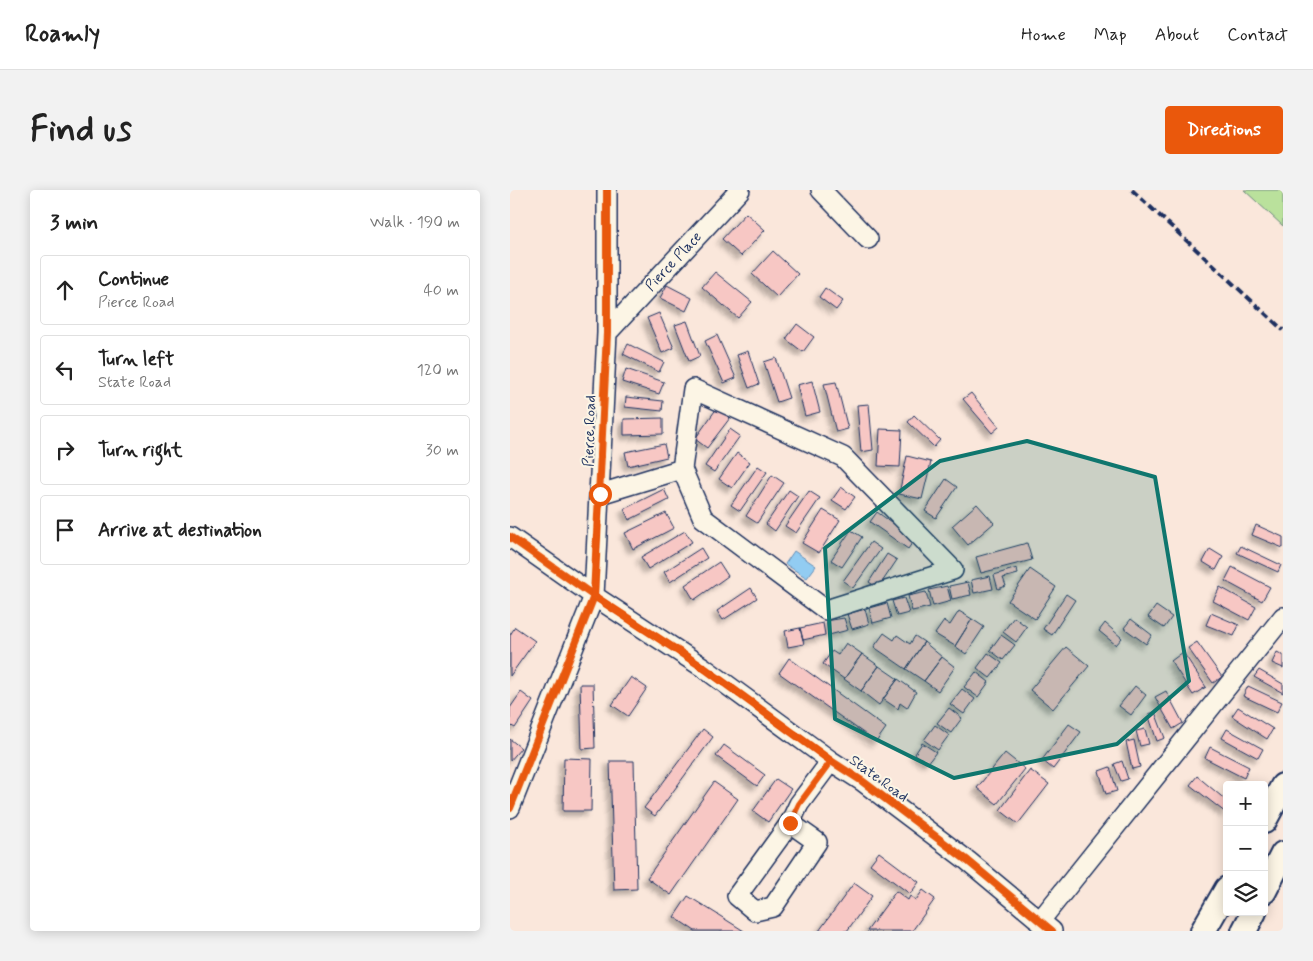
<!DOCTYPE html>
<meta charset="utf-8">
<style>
:root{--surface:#fff;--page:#f2f2f2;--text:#222;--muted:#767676;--line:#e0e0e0;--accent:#ea580c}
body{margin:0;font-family:Mynerve,sans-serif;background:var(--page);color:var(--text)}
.controls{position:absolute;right:15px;bottom:15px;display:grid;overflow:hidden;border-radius:5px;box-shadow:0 2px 12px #0003}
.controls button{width:45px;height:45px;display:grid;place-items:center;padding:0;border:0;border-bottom:1px solid var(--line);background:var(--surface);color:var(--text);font:25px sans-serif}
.stop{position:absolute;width:15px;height:15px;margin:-11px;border:4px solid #ea580c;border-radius:50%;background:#fff}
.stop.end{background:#ea580c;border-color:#fff;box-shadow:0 1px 5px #0008}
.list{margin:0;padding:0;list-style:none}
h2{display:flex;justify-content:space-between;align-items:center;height:65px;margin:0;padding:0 20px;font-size:21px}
h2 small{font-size:16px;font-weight:400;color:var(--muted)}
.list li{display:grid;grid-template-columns:32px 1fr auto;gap:15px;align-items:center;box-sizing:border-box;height:70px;margin:0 10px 10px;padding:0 10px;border:1px solid var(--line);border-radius:5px}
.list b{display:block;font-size:19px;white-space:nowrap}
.list p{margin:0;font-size:16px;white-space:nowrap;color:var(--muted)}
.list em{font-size:16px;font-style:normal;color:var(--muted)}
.icon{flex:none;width:28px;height:28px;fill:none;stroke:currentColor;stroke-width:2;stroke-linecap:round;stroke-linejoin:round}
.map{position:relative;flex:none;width:773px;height:741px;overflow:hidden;border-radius:5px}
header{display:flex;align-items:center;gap:30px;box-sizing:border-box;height:70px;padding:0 25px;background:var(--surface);border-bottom:1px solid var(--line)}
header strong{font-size:24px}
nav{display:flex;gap:28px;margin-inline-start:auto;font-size:18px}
.intro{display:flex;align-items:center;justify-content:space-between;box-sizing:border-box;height:120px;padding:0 30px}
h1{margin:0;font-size:35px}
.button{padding:12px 22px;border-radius:5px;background:var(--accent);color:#fff;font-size:18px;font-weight:700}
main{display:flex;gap:30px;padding:0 30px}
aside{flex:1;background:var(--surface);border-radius:5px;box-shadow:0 2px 12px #0003}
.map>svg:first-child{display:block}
</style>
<header>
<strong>Roamly</strong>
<nav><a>Home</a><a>Map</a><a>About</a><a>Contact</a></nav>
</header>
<div class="intro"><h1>Find us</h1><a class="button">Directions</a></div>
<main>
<aside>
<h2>3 min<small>Walk · 190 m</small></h2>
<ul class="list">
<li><svg class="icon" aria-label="ahead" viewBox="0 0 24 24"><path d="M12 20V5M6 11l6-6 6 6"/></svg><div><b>Continue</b><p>Pierce Road</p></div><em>40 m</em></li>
<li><svg class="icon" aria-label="left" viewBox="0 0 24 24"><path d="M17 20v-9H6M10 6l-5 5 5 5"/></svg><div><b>Turn left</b><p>State Road</p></div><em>120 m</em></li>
<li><svg class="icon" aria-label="right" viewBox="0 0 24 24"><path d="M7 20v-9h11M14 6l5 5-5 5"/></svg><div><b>Turn right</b></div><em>30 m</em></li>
<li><svg class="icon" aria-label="arrive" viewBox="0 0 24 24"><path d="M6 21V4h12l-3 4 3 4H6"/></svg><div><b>Arrive at destination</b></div></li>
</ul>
</aside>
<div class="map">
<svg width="773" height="741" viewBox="0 0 773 741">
<defs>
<filter id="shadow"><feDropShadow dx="-4.5" dy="4.5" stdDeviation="2.5" flood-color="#0004"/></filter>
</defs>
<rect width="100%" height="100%" fill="#fae7db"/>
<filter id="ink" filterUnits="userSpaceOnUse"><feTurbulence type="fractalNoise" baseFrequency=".02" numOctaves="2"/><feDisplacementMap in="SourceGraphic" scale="10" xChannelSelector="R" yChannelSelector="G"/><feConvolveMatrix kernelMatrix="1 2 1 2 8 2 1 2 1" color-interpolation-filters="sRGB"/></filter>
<g filter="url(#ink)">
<path fill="#bae19c" stroke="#6a887d" d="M734,0h39v36z"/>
<path fill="#92ccf2" stroke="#628db7" d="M284,361l22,15 -9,12 -22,-14z"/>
<path fill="#f7c7c4" stroke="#1b2f5e" filter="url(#shadow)" d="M236,23l19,17 -24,26 -19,-17z
M263,61l25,23 -21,23 -25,-23z
M205,82l37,30 -14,16 -36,-31z
M157,95l25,13 -6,13 -26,-13z
M315,98l18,13 -7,9 -17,-13z
M149,123l15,35 -12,5 -15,-35z
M177,131l13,35 -11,5 -14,-36z
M287,134l17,13 -11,15 -17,-13z
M207,145l19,43 -12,5 -19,-42z
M118,154l36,18 -5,10 -36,-18z
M238,161l11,33 -10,4 -12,-33z
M266,168l13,40 -12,4 -13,-40z
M116,179l38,13 -5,12 -37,-12z
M302,191l8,31 -15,4 -8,-31z
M326,192l12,47 -12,3 -12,-48z
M461,203l28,34 -7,6 -29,-34z
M116,207l37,4 -1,10 -37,-4z
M359,214l4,46 -12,2 -4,-47z
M207,218l13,10 -23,30 -12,-9z
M404,225l26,25 -6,7 -26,-25z
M153,228v16l-39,1v-16z
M220,239l10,7 -26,36 -9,-6z
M370,239l22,1 -2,37 -22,-1z
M154,254l3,13 -39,9 -3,-14z
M227,263l13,9 -18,26 -13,-9z
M397,266l24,6 -9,37 -23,-5z
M248,276l9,6 -27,39 -9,-6z
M262,285l12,8 -27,40 -11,-7z
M436,289l11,8 -21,31 -11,-7z
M331,297l14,10 -9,12 -14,-9z
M154,299l5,11 -40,20 -5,-11z
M279,300l9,6 -23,35 -9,-7z
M299,301l11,7 -24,35 -11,-7z
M467,314l17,19 -26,22 -16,-19z
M313,320l17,10 -21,33 -17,-10z
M367,322l38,27 -7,10 -38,-27z
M156,323l8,15 -41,21 -8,-16z
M746,335l27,12v11l-31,-13z
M341,340l11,7 -20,30 -11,-7z
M175,341l7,11 -44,27 -7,-12z
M361,352l10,7 -28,39 -10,-7z
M517,353l5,17 -51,13 -5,-16z
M731,356l40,19 -3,7 -41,-19z
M191,358l6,10 -37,24 -6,-10z
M700,359l13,8 -7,13 -13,-8z
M377,364l10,6 -19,28 -9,-6z
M209,372l9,14 -34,24 -9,-15z
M722,377l38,20 -8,14 -37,-20z
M507,378l1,6 -15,4 3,8 -8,3 -4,-14z
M520,379l26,18 -21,32 -27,-18z
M480,386l3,13 -19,4 -3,-13z
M458,392l3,13 -19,4 -3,-13z
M437,396l4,15 -18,5 -4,-16z
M710,397l36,20 -7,13 -36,-19z
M241,398l6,10 -34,22 -6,-9z
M416,402l4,15 -18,4 -4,-15z
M556,404l9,6 -23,35 -9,-6z
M394,408l5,15 -12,3 -5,-15z
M377,413l4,15 -18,5 -4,-15z
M646,416l16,11 -8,11 -16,-11z
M355,419l4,15 -17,5 -5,-15z
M449,421l13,8 -17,27 -20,-12 9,-13 6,4z
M701,423l28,12 -5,11 -28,-11z
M504,427l13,10 -11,15 -13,-10z
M334,428l4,12 -19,5 -3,-14z
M462,429l12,8 -18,27 -11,-8z
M621,429l21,16 -6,9 -22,-16z
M313,433l2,12 -22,5 -3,-12z
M595,433l17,15 -6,7 -17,-14z
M5,437l20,14 -25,35v-41z
M290,438l4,16 -16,3 -3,-16z
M374,443l10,7 3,-5 13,9 5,-8 9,6 -18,27 -32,-22z
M491,445l14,10 -12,15 -13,-10z
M414,452l18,15 -18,24 -18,-12z
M687,452l25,35 -9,6 -25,-35z
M336,453l16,11 -18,25 -21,-15 9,-13 6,4z
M556,457l23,19 -36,43 -23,-19z
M673,462l23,35 -13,8 -22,-34z
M767,462l6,3v13l-11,-5z
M478,463l14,10 -12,15 -13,-10z
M352,464l17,12 -18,25 -17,-12z
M432,467l13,10 -17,24 -14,-10z
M279,468l97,70 -10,14 -97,-69z
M369,476l19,13 -19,26 -18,-14z
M749,480l24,14v9l-29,-16z
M466,482l13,10 -11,15 -14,-10z
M121,487l16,11 -19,28 -16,-11z
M388,489l18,13 -9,16 -7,-5 -2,6 -15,-10z
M70,494h13l2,64 -13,1z
M625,496l11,9 -15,20 -12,-9z
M738,496l34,16 -5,10 -34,-16z
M452,499l13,10 -11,15 -14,-10z
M656,501l17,32 -10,6 -18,-32z
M11,502l12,9 -18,27 -5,-3v-17z
M728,517l35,22 -6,10 -35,-23z
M439,518l13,10 -11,15 -14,-10z
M645,522l10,26 -8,3 -9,-27z
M559,534l12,8 -28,37 -11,-9z
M425,535l14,10 -11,15 -14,-10z
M193,539l10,8 -58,79 -11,-8z
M635,539l4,15 -9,2 -4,-15z
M717,539l36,20 -5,9 -36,-20z
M0,549l11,9 -11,13z
M624,550l6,27 -8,2 -6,-27z
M412,553l14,9 -8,11 -13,-9z
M214,555l41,30 -8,11 -41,-30z
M700,557l39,20 -5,11 -39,-20z
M495,563l20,16 -28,35 -20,-16z
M54,568l28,1 -1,52h-28z
M100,571h24l3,128 -23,1z
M612,571l6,18 -7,2 -7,-17z
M600,577l7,24 -11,3 -7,-23z
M520,580l19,14 -31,40 -18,-14z
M687,586l30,25 -1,12 -36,-28z
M266,589l15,10 -23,33 -15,-11z
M204,592l24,17 -67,96 -24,-17z
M369,662l40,30 -9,12 -40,-30z
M344,693l18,13 -25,35h-28z
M413,700l12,9 -23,32h-45l29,-40 12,9 2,-4 6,4z
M178,706l56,35h-49l-21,-14z"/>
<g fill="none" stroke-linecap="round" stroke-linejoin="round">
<g stroke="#1b2f5e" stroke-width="22">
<path id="minor" d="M311,0l47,49
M97,143l133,-143
M183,199l150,68 110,113 -127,40 -123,-92 -21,-49z
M90,304l82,-25
M0,347l84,59 110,72 127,93 31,20 106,80 84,70
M0,618l84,-212 13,-263v-143
M280,633l27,19 -44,65 -18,4 -18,-15 53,-73 9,-19 32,-43
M529,732l244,-305"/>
</g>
<g stroke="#1b2f5e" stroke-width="28">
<path id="major" d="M754,631l19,-35
M754,701l19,-37
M693,741l24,-42
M734,741l10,-19"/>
</g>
<use href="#minor" stroke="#fcf5e5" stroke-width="19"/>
<use href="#major" stroke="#fcf5e5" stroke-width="24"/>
<path stroke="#1b2f5e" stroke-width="4" stroke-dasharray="8 4" stroke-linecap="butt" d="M622,0l151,140"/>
<g stroke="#fcf5e5" stroke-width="11">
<path id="cycleway" d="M0,347l84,59 110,72 127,93 31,20 106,80 84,70
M0,618l84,-212 13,-263v-143"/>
</g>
<use href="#cycleway" stroke="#e8590c" stroke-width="8"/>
</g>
</g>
<g fill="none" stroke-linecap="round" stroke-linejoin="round" filter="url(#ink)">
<path stroke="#ea580c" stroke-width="6" d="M90,304l-6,102 110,72 127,93 -32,43 -9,19"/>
</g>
<path fill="#0f766e" fill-opacity="0.2" stroke="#0f766e" stroke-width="4" stroke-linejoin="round" d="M517,251l128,36 34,204 -72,63 -163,34 -119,-59 -10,-171 115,-87z"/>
<g text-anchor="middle" stroke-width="4" stroke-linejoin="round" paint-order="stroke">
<g font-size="15" fill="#1b2f5e" stroke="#fcf5e5">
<text transform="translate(163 71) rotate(-47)" y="5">Pierce Place</text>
<text transform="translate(79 241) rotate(-88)" y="5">Pierce Road</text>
<text transform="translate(369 588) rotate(36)" y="5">State Road</text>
</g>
</g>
</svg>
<div class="controls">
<button>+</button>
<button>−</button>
<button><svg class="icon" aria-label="layers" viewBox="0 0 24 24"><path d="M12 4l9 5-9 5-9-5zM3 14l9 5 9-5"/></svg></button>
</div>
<div class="stop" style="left:90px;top:304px"></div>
<div class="stop end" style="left:280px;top:633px"></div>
</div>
</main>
